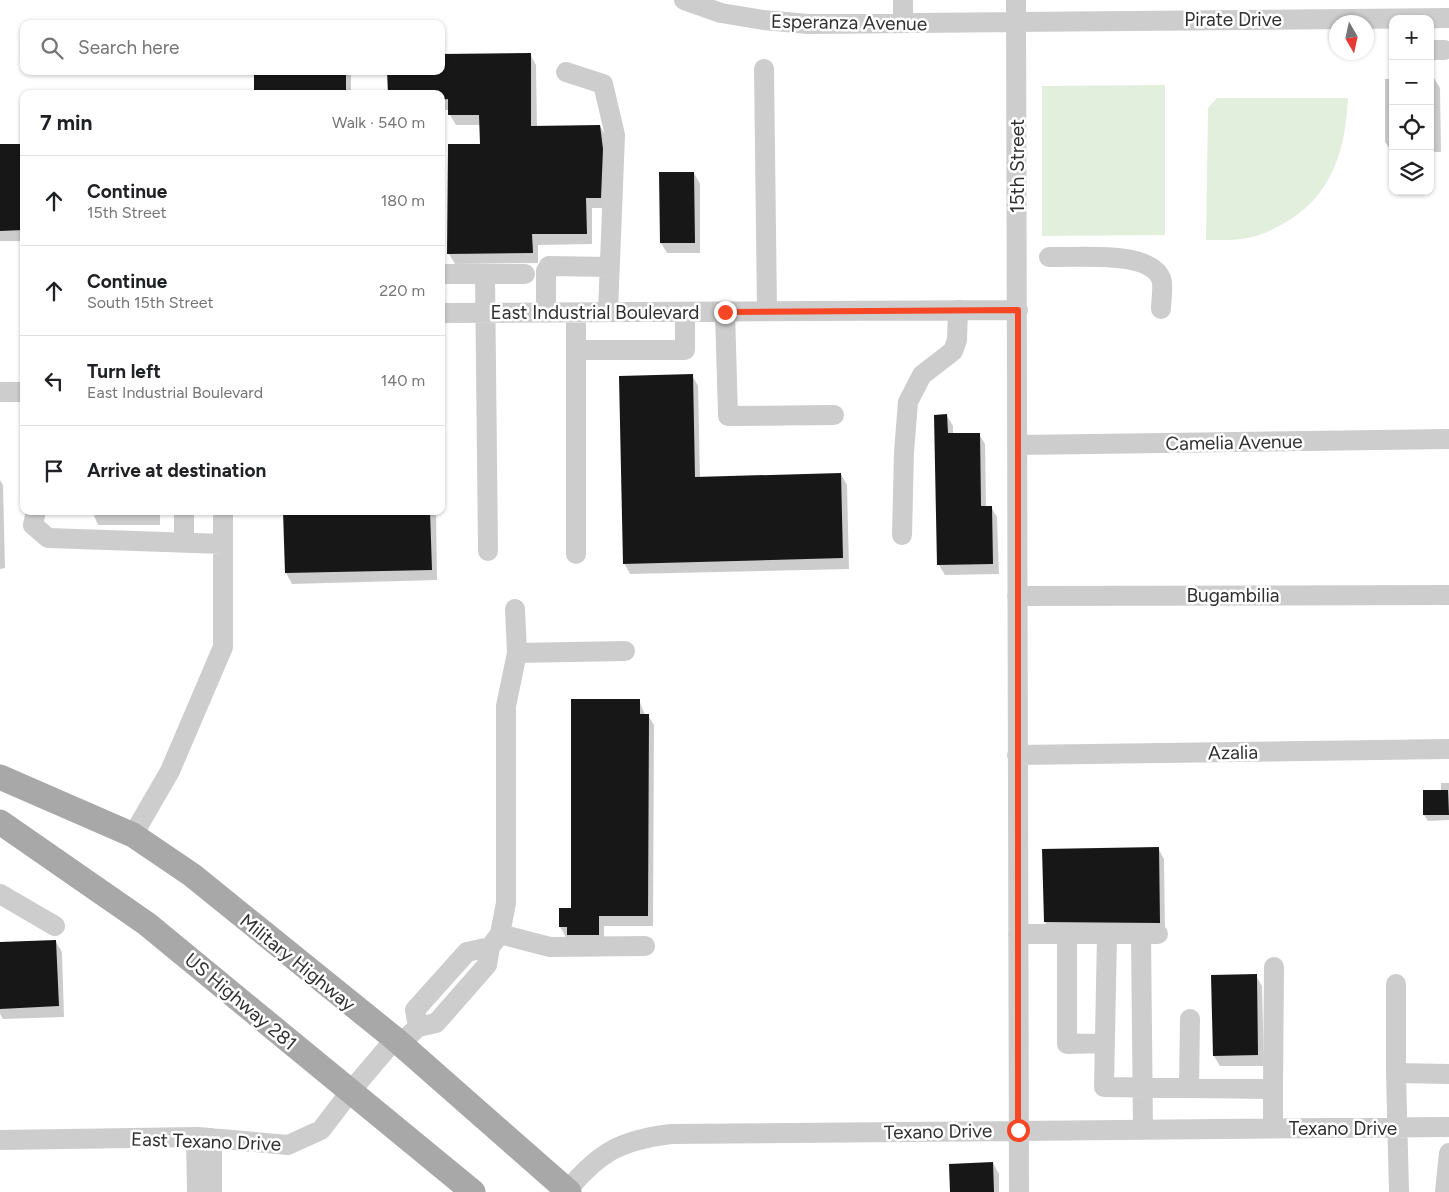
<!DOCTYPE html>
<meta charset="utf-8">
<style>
:root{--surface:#fff;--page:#f6f6f6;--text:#202124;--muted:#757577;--line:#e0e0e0}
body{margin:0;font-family:Figtree,sans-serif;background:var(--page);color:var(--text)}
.controls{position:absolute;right:15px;top:15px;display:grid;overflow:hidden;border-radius:10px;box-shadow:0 1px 4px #0004}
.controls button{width:45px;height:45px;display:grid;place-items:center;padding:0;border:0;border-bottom:1px solid var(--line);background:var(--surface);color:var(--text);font:25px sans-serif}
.compass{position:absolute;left:1329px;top:15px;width:45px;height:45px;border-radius:50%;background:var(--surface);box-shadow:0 1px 4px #0004;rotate:171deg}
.stop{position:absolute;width:15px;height:15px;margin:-11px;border:4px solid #f74623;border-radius:50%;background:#fff}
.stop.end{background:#f74623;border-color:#fff;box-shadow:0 1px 5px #0008}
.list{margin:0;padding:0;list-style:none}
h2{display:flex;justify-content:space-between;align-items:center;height:65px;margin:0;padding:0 20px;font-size:21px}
h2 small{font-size:16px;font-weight:400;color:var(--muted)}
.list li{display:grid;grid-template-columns:32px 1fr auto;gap:15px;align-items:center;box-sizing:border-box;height:90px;padding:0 20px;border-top:1px solid var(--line)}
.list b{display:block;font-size:19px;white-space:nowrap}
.list p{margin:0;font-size:16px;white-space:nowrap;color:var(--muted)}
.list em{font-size:16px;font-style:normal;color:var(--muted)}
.icon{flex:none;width:28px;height:28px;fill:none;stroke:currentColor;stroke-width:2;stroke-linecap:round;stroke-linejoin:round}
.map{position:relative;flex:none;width:1449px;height:1192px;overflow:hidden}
.search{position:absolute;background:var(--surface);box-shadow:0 1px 4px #0004;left:20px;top:20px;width:425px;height:55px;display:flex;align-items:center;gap:12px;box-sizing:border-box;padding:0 18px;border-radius:10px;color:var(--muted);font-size:19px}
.panel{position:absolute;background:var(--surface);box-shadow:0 1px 4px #0004;left:20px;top:90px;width:425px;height:425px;border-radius:10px}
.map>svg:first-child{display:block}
</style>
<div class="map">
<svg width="1449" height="1192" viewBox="0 0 1449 1192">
<rect width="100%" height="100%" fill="#fff"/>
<path fill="#e2efdd" d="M1165,85v150l-123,1v-150z
M1217,98h131c-3,66 -24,113 -89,137 -16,6 -37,5 -53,5l2,-132z"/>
<path fill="#0003" d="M530,54l6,11 1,62 63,-1 6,10v72h-14v36l-54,1v18l-83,1 -6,-10 32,-109v-20h-25l-6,-10 -1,-5h-8v-39z
M255,71h96v23h-96z
M1430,78h4l6,10 1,64h-11z
M1385,79h8v74l-8,-11z
M24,145v96h-24v-95z
M694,173l6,11v69h-33l-6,-10z
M692,375l6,11 2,92 141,-4 6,11 2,84 -219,5 -6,-11z
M947,416l6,10v9l26,-1 6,10 1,63h5l6,10 2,57 -54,1 -6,-10z
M0,480l3,5 2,83 -5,1z
M92,511h68v14h-62z
M285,511h151l1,69 -145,4 -6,-11z
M639,700l6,15h3l6,10 -1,201h-49v19l-38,-8 -6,-10 12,-18z
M1441,783h8v37l-21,1 -4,-6v-24h17z
M1158,848l6,11 1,74 -114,-1 -6,-10z
M56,942l6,10 2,65 -61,2 -3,-5v-70z
M1256,976l6,10 2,80h-44l-6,-10z
M993,1163l6,11v18h-47z"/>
<path fill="#171717" d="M531,53v73l69,-1 3,24 -2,49h-15l1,36h-55l1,19 -86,1 1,-110h32l-1,-29h-31v-16l-7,1v-6h-53l-1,-23h54v-17z
M254,71h92v23h-92z
M0,144h24v86l-24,1z
M659,172h35l1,71h-35z
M693,374l2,103 146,-4 2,85 -220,6 -4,-188z
M947,414l1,19h32l1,73h11l1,58 -56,1 -3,-150z
M283,511h147l2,59 -147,3z
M571,699h69v15h9l-1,202h-49v19h-32v-8h-8v-19h12z
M1423,790h25l1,25h-26z
M1159,847l1,76 -116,-1 -2,-73z
M56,940l3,66 -59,3v-67z
M1257,974l1,81 -45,1 -2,-81z
M993,1162l1,30h-44l-1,-28z"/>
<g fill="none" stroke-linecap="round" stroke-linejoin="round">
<path stroke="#cdcdcd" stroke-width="20" d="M684,0l37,13 42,7 45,4 641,-6
M903,0v23
M1016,0l3,1192
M1430,50h14
M764,69l3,242
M566,72l37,12 12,51 -7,177
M1049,257c26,1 106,-8 113,25 1,8 -1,19 -1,27
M441,274h84
M485,274l3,277
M725,312l3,104 106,-1
M441,313l577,-3
M546,313v-42l3,-5 60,1
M576,350h109v-38
M0,392h24
M1018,445l431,-6
M36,511l-3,14 15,13 175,6
M902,535l2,-83 4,-50 14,-27 31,-24 4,-11 1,-30
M184,543v-32
M576,554v-241
M1017,596l432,-1
M517,653l108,-2
M1017,755l432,-6
M133,835l37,-64 53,-124v-136
M0,894l55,32
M500,934l50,13 95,-1
M1018,934h140
M1067,934v110l38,-1
M1107,935l-3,152 169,2 1,-122
M1141,935l2,194
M418,1027l-3,-17 52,-58 23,-5
M400,1044l18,-17 18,-4 51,-58 3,-18 10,-13 6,-31v-197l11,-53 -2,-44
M1396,1073v-89
M1189,1088l1,-69
M1273,1089v39
M196,1137l1,55
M0,1140l198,-3 90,8 33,-15 29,-38 45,-53
M212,1192v-54
M566,1192c32,-39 54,-52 105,-58l778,-7
M1399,1192l-3,-119 53,1
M1445,1192l4,-39"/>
<path stroke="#a8a8a8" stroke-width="25" d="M0,777l133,58 59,40 203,164 174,153
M0,822l147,102 326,268"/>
</g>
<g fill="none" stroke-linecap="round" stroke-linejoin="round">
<path stroke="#f74623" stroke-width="6" d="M725,312l293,-2v820"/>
</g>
<g text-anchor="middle" stroke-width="5" stroke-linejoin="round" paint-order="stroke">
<g font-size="19" fill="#303030" stroke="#fff">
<text x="1233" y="26">Pirate Drive</text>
<text transform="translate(849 22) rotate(1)" y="7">Esperanza Avenue</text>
<text transform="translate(1017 166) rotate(-90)" y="7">15th Street</text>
<text x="595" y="319">East Industrial Boulevard</text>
<text transform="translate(1234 442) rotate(-1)" y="7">Camelia Avenue</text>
<text x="1233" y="602">Bugambilia</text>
<text transform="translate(1233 752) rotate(-1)" y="7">Azalia</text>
<text transform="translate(298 962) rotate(39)" y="7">Military Highway</text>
<text transform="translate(241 1001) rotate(40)" y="7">US Highway 281</text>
<text x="1343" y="1135">Texano Drive</text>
<text transform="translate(938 1131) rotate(-1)" y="7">Texano Drive</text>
<text transform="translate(206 1141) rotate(2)" y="7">East Texano Drive</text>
</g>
</g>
</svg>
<div class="controls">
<button>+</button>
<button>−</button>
<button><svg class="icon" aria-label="locate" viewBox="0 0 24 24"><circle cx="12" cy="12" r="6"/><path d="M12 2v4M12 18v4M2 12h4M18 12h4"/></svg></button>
<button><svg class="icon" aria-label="layers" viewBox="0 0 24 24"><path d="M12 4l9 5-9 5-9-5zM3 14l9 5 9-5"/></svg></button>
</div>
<svg class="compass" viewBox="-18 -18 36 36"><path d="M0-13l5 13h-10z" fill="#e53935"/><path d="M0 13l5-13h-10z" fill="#757577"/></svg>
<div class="stop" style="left:1018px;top:1130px"></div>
<div class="stop end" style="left:725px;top:312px"></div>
<div class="search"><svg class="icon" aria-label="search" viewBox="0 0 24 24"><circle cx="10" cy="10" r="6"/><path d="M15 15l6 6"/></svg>Search here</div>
<section class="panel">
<h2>7 min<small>Walk · 540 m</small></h2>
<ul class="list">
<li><svg class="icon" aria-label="ahead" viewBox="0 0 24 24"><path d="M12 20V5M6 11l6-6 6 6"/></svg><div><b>Continue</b><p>15th Street</p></div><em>180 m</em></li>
<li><svg class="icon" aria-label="ahead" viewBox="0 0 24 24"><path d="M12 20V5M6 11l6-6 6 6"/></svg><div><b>Continue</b><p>South 15th Street</p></div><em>220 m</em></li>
<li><svg class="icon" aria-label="left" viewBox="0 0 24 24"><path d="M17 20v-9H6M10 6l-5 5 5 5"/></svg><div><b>Turn left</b><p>East Industrial Boulevard</p></div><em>140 m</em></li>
<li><svg class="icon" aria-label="arrive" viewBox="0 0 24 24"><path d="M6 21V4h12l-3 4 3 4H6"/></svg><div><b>Arrive at destination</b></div></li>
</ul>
</section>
</div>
